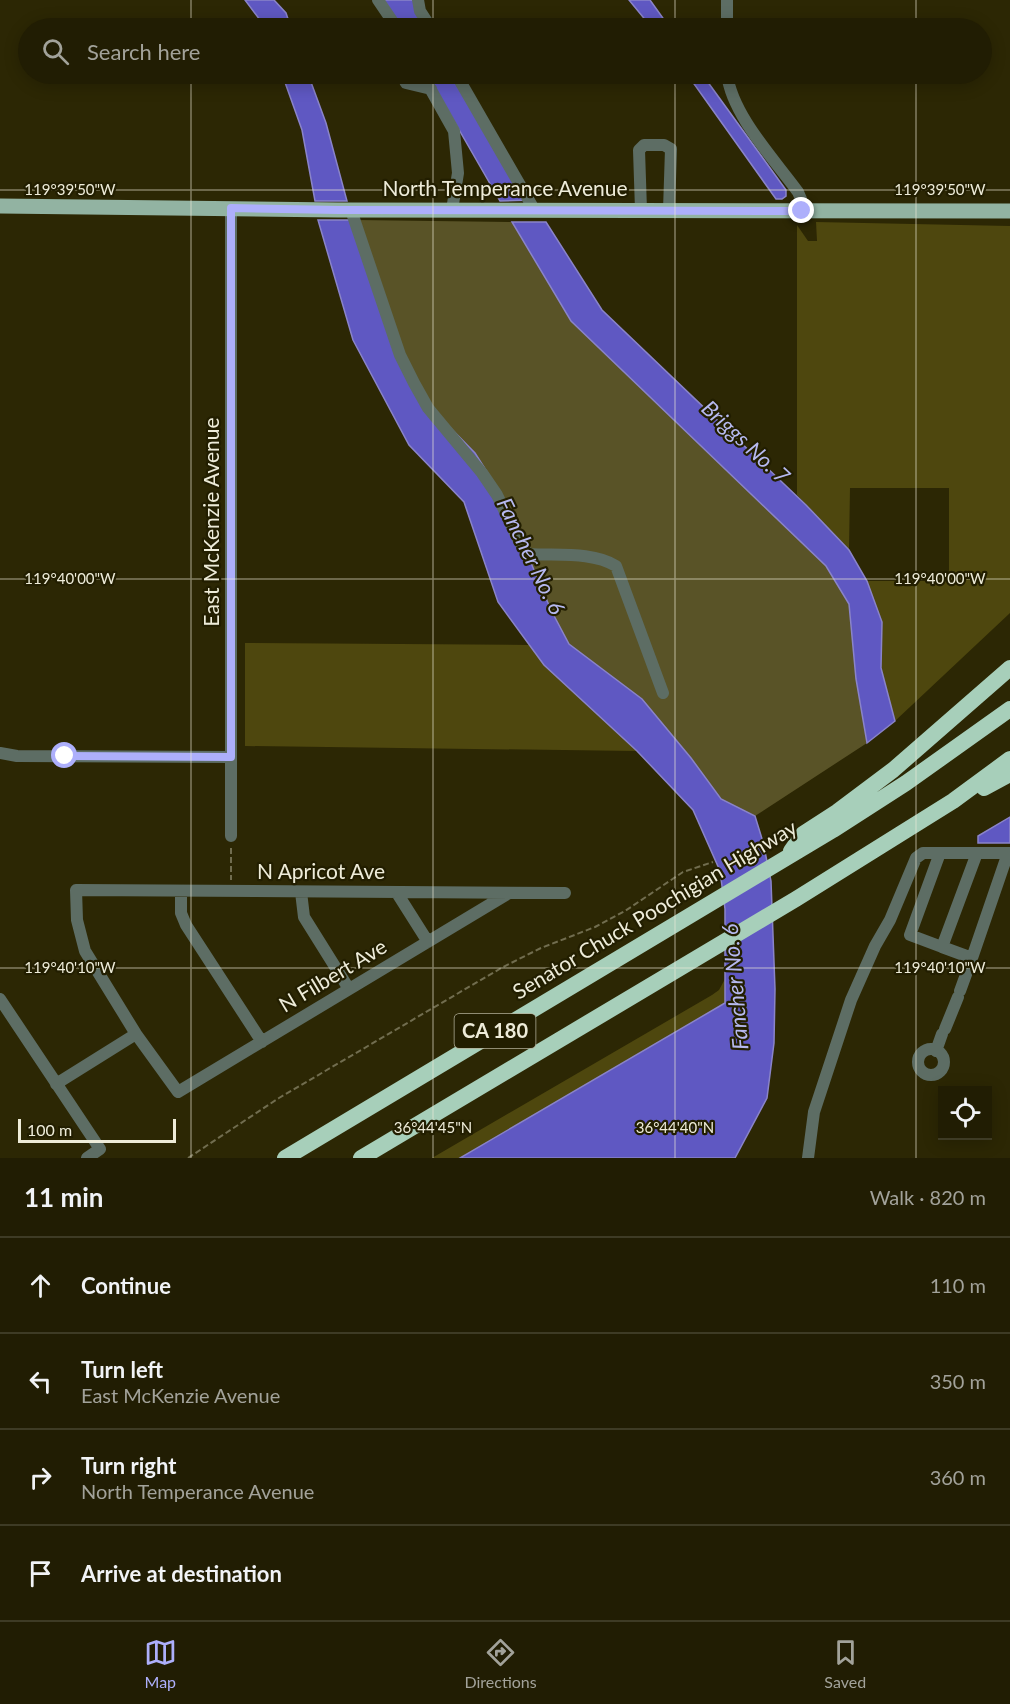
<!DOCTYPE html>
<meta charset="utf-8">
<style>
:root{--surface:#211d03;--page:#29260d;--text:#f1f3f6;--muted:#a2a29a;--line:#3e3b25;--accent:#adaffb}
body{margin:0;font-family:Lato,sans-serif;background:var(--page);color:var(--text)}
.controls{position:absolute;right:18px;bottom:18px;display:grid;overflow:hidden;border-radius:0px;box-shadow:0 3px 15px #0003}
.controls button{width:54px;height:54px;display:grid;place-items:center;padding:0;border:0;border-bottom:2px solid var(--line);background:var(--surface);color:var(--text);font:30px sans-serif}
.scale{position:absolute;left:18px;bottom:15px;width:158px;box-sizing:border-box;padding-left:6px;border:3px solid #eeecd9;border-top:0;font-size:16px;line-height:21px;white-space:nowrap;color:#eeecd9;-webkit-text-stroke:4px #221e00;paint-order:stroke}
.stop{position:absolute;width:18px;height:18px;margin:-14px;border:4px solid #adaffb;border-radius:50%;background:#fff}
.stop.end{background:#adaffb;border-color:#fff;box-shadow:0 2px 6px #0008}
.list{margin:0;padding:0;list-style:none}
h2{display:flex;justify-content:space-between;align-items:center;height:78px;margin:0;padding:0 24px;font-size:26px}
h2 small{font-size:20px;font-weight:400;color:var(--muted)}
.list li{display:grid;grid-template-columns:39px 1fr auto;gap:18px;align-items:center;box-sizing:border-box;height:96px;padding:0 24px;border-top:2px solid var(--line)}
.list b{display:block;font-size:22px;white-space:nowrap}
.list p{margin:0;font-size:20px;white-space:nowrap;color:var(--muted)}
.list em{font-size:20px;font-style:normal;color:var(--muted)}
.icon{flex:none;width:33px;height:33px;fill:none;stroke:currentColor;stroke-width:2;stroke-linecap:round;stroke-linejoin:round}
.map{position:relative;flex:none;width:1010px;height:1158px;overflow:hidden}
.search{position:absolute;background:var(--surface);box-shadow:0 3px 15px #0003;left:18px;right:18px;top:18px;height:66px;display:flex;align-items:center;gap:15px;box-sizing:border-box;padding:0 21px;border-radius:33px;color:var(--muted);font-size:22px}
.sheet{height:462px;background:var(--surface)}
nav{display:flex;justify-content:space-around;align-items:center;box-sizing:border-box;height:84px;border-top:2px solid var(--line);background:var(--surface);font-size:16px;color:var(--muted)}
nav a{display:grid;justify-items:center;gap:3px}
nav .on{color:var(--accent)}
.map>svg:first-child{display:block}
</style>
<div class="map">
<svg width="1010" height="1158" viewBox="0 0 1010 1158">
<rect width="100%" height="100%" fill="#2c2704"/>
<path fill="#4e470e" d="M816,222l194,4v387l-115,108 -14,-53 1,-46 -15,-41h82v-93h-99l-1,62 -52,-55v-270l11,16h9z
M245,643l284,2 15,20 93,86 -392,-5z
M725,979l1,24 -266,155h-28l280,-163 7,-5z"/>
<path fill="#595327" d="M357,220l155,2 59,99 255,245 23,38 7,75 11,64 -112,73 -34,-17 -30,-41 -49,-59 -73,-55 -139,-237 -29,-55z"/>
<path fill="#5f58c2" stroke="#8a84c9" stroke-width="1.5" d="M245,0h29l12,13 5,15h-25z
M384,0h30l17,28h-29z
M629,0h21l20,28h-18z
M282,74h26l18,49 21,78h-32l-13,-71z
M427,74h30l74,126 -31,1z
M687,74h15l84,116v6l-4,3h-6z
M318,220h39l44,132 29,55 45,46 28,44 48,113 18,34 73,55 49,59 30,41 34,17 8,26 8,39 4,108 -1,54 -7,55 -32,60h-275l265,-155v-94l-5,-38 -27,-61 -56,-59 -93,-86 -46,-63 -34,-100 -55,-57 -56,-105z
M512,222h34l56,88 204,195 43,45 18,31 15,41 -1,46 14,53 -28,22 -11,-64 -7,-75 -23,-38 -255,-245z
M1010,817v26h-32v-7z"/>
<g fill="none" stroke-linecap="round" stroke-linejoin="round">
<path stroke="#716d4f" stroke-width="2" stroke-dasharray="6 3" stroke-linecap="butt" d="M231,848v32
M188,1158l91,-60 224,-131 38,-19 54,-21 30,-16 58,-39 30,-10"/>
<path stroke="#5d6d64" stroke-width="12" d="M378,0l19,28
M418,0l2,11 11,17
M727,28v-28
M401,74l5,9 25,6
M422,74l32,57 4,42 -6,37
M456,74l79,137
M727,74c5,41 47,85 71,118l3,7 1,12
M351,210l49,145 14,28 14,25 54,65 15,22 22,46 9,13c28,2 64,-3 88,12l47,127
M641,210l-2,-60 5,-5h20l7,4 -2,61
M0,753l17,3 214,1
M231,836v-628
M940,853l-30,82 32,12 35,-94
M181,891v22l5,12 76,117
M301,892l3,25 45,72
M397,893l31,49
M509,893l-331,199 -42,-58 -51,-83 -8,-31 -1,-30 489,3
M942,947l30,11 36,-105
M960,991l12,-33
M0,999l100,150 -13,9
M945,1029l13,-32
M918 1062a13 13 0 1 1 26 0a13 13 0 1 1-26 0Z
M936,1051l6,-17
M56,1084l80,-50
M808,1158l6,-46 37,-112 24,-54 15,-26 26,-62 7,-5h87"/>
<path stroke="#92b3a2" stroke-width="15" d="M0,206l338,4 672,1"/>
<path stroke="#a7cfba" stroke-width="16" d="M984,788l26,-14
M791,851l12,-17 34,-22 56,-42 117,-102
M285,1158l548,-328 73,-47 104,-74
M361,1158l435,-259 157,-98 57,-42"/>
</g>
<g fill="none" stroke-linecap="round" stroke-linejoin="round">
<path stroke="#adaffb" stroke-width="8" d="M65,756l166,1v-549l107,2 464,1"/>
</g>
<path fill="none" stroke="#eeecd9" stroke-width="1.5" stroke-opacity="0.45" d="M191,0v28M433,0v28M675,0v28M916,0v28M191,74v1084M433,74v1084M675,74v1084M916,74v1084M0,190h1010M0,579h1010M0,968h1010"/>
<g text-anchor="middle" stroke-width="4.5" stroke-linejoin="round" paint-order="stroke">
<rect fill="#221e00" stroke="#b1ae98" stroke-width="1.5" x="454.5" y="1014" width="81" height="34" rx="4.5"/>
<g font-size="20" font-weight="bold" fill="#eeecd9">
<text x="495" y="1038">CA 180</text>
</g>
<g font-size="21" fill="#eeecd9" stroke="#221e00">
<text x="505" y="196">North Temperance Avenue</text>
<text transform="translate(212 522) rotate(-90)" y="7">East McKenzie Avenue</text>
<text x="321" y="879">N Apricot Ave</text>
<text transform="translate(655 910) rotate(-31)" y="7">Senator Chuck Poochigian Highway</text>
<text transform="translate(333 976) rotate(-31)" y="7">N Filbert Ave</text>
</g>
<g font-size="22" font-style="italic" fill="#b6b9ef" stroke="#221e00">
<text transform="translate(746 442) rotate(43)" y="8">Briggs No. 7</text>
<text transform="translate(531 556) rotate(64)" y="8">Fancher No. 6</text>
<text transform="translate(735 987) rotate(-95)" y="8">Fancher No. 6</text>
</g>
</g>
<g font-size="15" text-anchor="middle" fill="#eeecd9" stroke="#221e00" stroke-width="4.5" stroke-linejoin="round" paint-order="stroke">
<text x="940" y="195">119°39'50"W</text>
<text x="70" y="195">119°39'50"W</text>
<text x="940" y="584">119°40'00"W</text>
<text x="70" y="584">119°40'00"W</text>
<text x="940" y="973">119°40'10"W</text>
<text x="70" y="973">119°40'10"W</text>
<text x="433" y="1133">36°44'45"N</text>
<text x="675" y="1133">36°44'40"N</text>
</g>
</svg>
<div class="controls">
<button><svg class="icon" aria-label="locate" viewBox="0 0 24 24"><circle cx="12" cy="12" r="6"/><path d="M12 2v4M12 18v4M2 12h4M18 12h4"/></svg></button>
</div>
<div class="scale">100 m</div>
<div class="stop" style="left:65px;top:756px"></div>
<div class="stop end" style="left:802px;top:211px"></div>
<div class="search"><svg class="icon" aria-label="search" viewBox="0 0 24 24"><circle cx="10" cy="10" r="6"/><path d="M15 15l6 6"/></svg>Search here</div>
</div>
<section class="sheet">
<h2>11 min<small>Walk · 820 m</small></h2>
<ul class="list">
<li><svg class="icon" aria-label="ahead" viewBox="0 0 24 24"><path d="M12 20V5M6 11l6-6 6 6"/></svg><div><b>Continue</b></div><em>110 m</em></li>
<li><svg class="icon" aria-label="left" viewBox="0 0 24 24"><path d="M17 20v-9H6M10 6l-5 5 5 5"/></svg><div><b>Turn left</b><p>East McKenzie Avenue</p></div><em>350 m</em></li>
<li><svg class="icon" aria-label="right" viewBox="0 0 24 24"><path d="M7 20v-9h11M14 6l5 5-5 5"/></svg><div><b>Turn right</b><p>North Temperance Avenue</p></div><em>360 m</em></li>
<li><svg class="icon" aria-label="arrive" viewBox="0 0 24 24"><path d="M6 21V4h12l-3 4 3 4H6"/></svg><div><b>Arrive at destination</b></div></li>
</ul>
</section>
<nav>
<a class="on"><svg class="icon" aria-label="map" viewBox="0 0 24 24"><path d="M3 6l6-2 6 2 6-2v14l-6 2-6-2-6 2zM9 4v14M15 6v14"/></svg>Map</a>
<a><svg class="icon" aria-label="directions" viewBox="0 0 24 24"><path d="M12 3l9 9-9 9-9-9zM9 14v-3h6M13 9l2 2-2 2"/></svg>Directions</a>
<a><svg class="icon" aria-label="saved" viewBox="0 0 24 24"><path d="M7 4h10v16l-5-4-5 4z"/></svg>Saved</a>
</nav>
